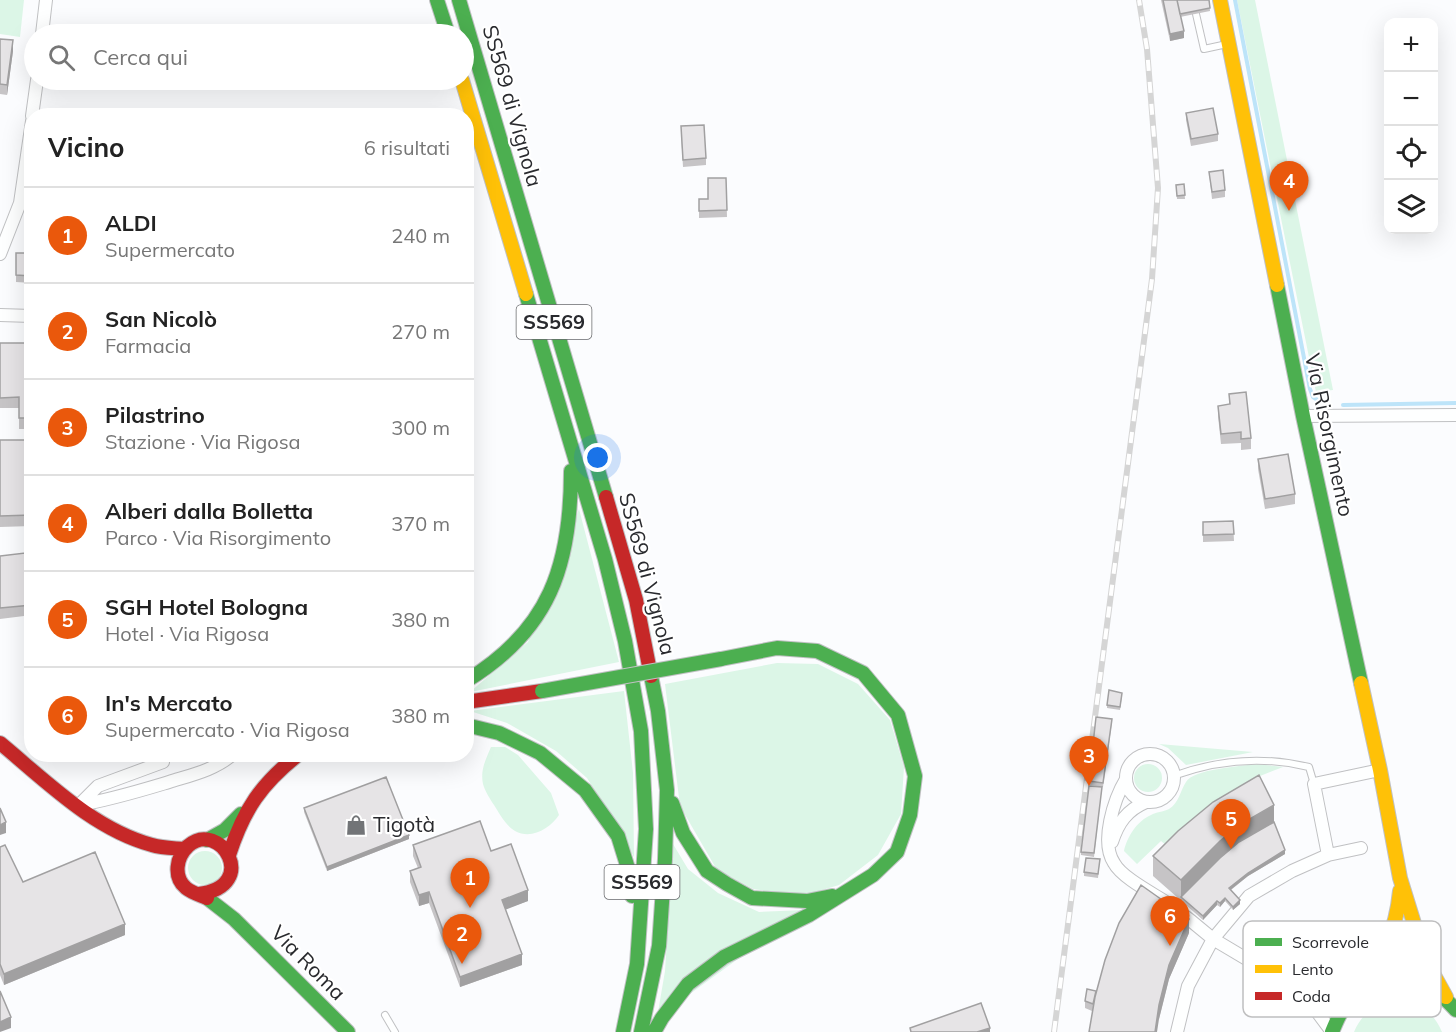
<!DOCTYPE html>
<html lang="it">
<meta charset="utf-8">
<style>
:root{--surface:#fff;--page:#f2f2f2;--text:#222;--muted:#767676;--line:#e0e0e0;--accent:#ea580c}
body{margin:0;font-family:Mulish,sans-serif;background:var(--page);color:var(--text)}
.controls{position:absolute;right:18px;top:18px;display:grid;overflow:hidden;border-radius:12px;box-shadow:0 6px 24px #0002}
.controls button{width:54px;height:54px;display:grid;place-items:center;padding:0;border:0;border-bottom:2px solid var(--line);background:var(--surface);color:var(--text);font:30px sans-serif}
.you{position:absolute;left:598px;top:458px;width:21px;height:21px;margin:-15px;border:4px solid #fff;border-radius:50%;background:#1a73e8;box-shadow:0 0 0 9px #1a73e833}
.badge{display:grid;place-items:center;width:39px;height:39px;border-radius:50%;background:var(--accent);color:#fff;font-size:20px;font-weight:700}
.pin{position:absolute;translate:-50% -50px;filter:drop-shadow(0 2px 3px #0008)}
.pin::after{content:'';position:absolute;top:32px;width:21px;height:18px;background:inherit;clip-path:polygon(0 0,100% 0,50% 100%)}
.list{margin:0;padding:0;list-style:none}
h2{display:flex;justify-content:space-between;align-items:center;height:78px;margin:0;padding:0 24px;font-size:26px}
h2 small{font-size:20px;font-weight:400;color:var(--muted)}
.list li{display:grid;grid-template-columns:39px 1fr auto;gap:18px;align-items:center;box-sizing:border-box;height:96px;padding:0 24px;border-top:2px solid var(--line)}
.list b{display:block;font-size:22px;white-space:nowrap}
.list p{margin:0;font-size:20px;white-space:nowrap;color:var(--muted)}
.list em{font-size:20px;font-style:normal;color:var(--muted)}
.icon{flex:none;width:33px;height:33px;fill:none;stroke:currentColor;stroke-width:2;stroke-linecap:round;stroke-linejoin:round}
.map{position:relative;flex:none;width:1456px;height:1032px;overflow:hidden}
.search{position:absolute;background:var(--surface);box-shadow:0 6px 24px #0002;left:24px;top:24px;width:450px;height:66px;display:flex;align-items:center;gap:15px;box-sizing:border-box;padding:0 21px;border-radius:33px;color:var(--muted);font-size:22px}
.panel{position:absolute;background:var(--surface);box-shadow:0 6px 24px #0002;left:24px;top:108px;width:450px;height:654px;border-radius:24px}
.map>svg:first-child{display:block}
</style>
<div class="map">
<svg width="1456" height="1032" viewBox="0 0 1456 1032">
<rect width="100%" height="100%" fill="#fbfcfe"/>
<path fill="#dcf6e7" d="M0,0h24l-4,37 -20,-3z
M1237,0h18l78,390 -17,2z
M579,509l40,153 -149,30 58,-50z
M777,663l41,1 40,20 32,36 14,47 -3,47 -23,41 -39,30 -37,11 -49,-7 -36,-19 -37,-64 -15,-122z
M624,691l9,82 1,84 -47,-79 -31,-27 -49,-28 -37,-12z
M1159,744l94,8 -67,13 -18,-17z
M491,747h14l13,8 33,38 8,22c-9,13 -27,25 -44,16 -9,-5 -16,-18 -21,-26 -4,-6 -9,-14 -11,-21 -3,-14 3,-25 8,-37z
M1257,764l26,3 -33,13 -74,73 -15,-12 -24,23 -13,-13c3,-14 13,-30 27,-36 5,-3 12,-3 18,-6 10,-6 11,-18 17,-27 7,-13 56,-16 71,-18z
M1134 778a14 14 0 1 1 28 0a14 14 0 1 1-28 0Z
M673,844l15,25 30,24 41,19 46,-2 -148,108 8,-47z
M188 868a17 17 0 1 1 34 0a17 17 0 1 1-34 0Z
M1393,1000c23,1 40,10 49,32h-88c8,-19 20,-27 39,-32z"/>
<g fill="none" stroke-linecap="round" stroke-linejoin="round">
<path stroke="#bde4f9" stroke-width="4" d="M1235,0l75,389 3,8 6,4
M1343,405l113,-2"/>
<g stroke="#c0c1c3" stroke-width="8">
<path id="lane" d="M1196,14l8,35 23,-5
M1173,776c44,-16 91,-20 136,-9l5,17
M385,1015l10,17"/>
</g>
<g stroke="#c0c1c3" stroke-width="14">
<path id="street" d="M42,34l4,-34
M32,116l5,-36
M0,254l20,-51 12,-82
M0,315l32,1
M1303,416l153,-1
M1126 778a24 24 0 1 1 48 0a24 24 0 1 1-48 0Z
M1126,779c-12,20 -26,63 -12,84 8,15 40,31 55,41 15,11 30,23 44,35l36,-43 43,-25 36,-16 33,-7
M79,805c31,-5 60,-14 90,-23 22,-7 46,-12 64,-28
M79,805l19,-19 65,-24
M1112,842c6,-19 15,-32 34,-40
M1328,855l-14,-71 66,-14
M1303,993l29,39
M1177,1032l11,-46 25,-47 89,53 23,6 24,1"/>
</g>
<g stroke="#c0c1c3" stroke-width="16">
<path id="fast" d="M437,0l11,34
M459,0l147,497
M1277,285l26,131 58,267
M526,294l79,265 20,82 16,90 5,98 -9,135 -14,68
M466,681c84,-51 105,-116 105,-210
M466,725l33,8 41,20 45,37 33,46 13,42 1,18
M672,803l11,30 24,38 20,13 25,14 55,3 25,-5
M207,840l18,-10 16,-16
M207,898l27,21 114,113
M641,1032l18,-86 6,-87 2,-69 -9,-79 -7,-35
M654,1032l8,-14 26,-34 36,-27 85,-42 64,-40 24,-23 13,-37 5,-39 -17,-61 -35,-42 -46,-22 -40,-3 -56,11
M1332,1032c3,-7 6,-15 10,-21 17,-27 51,-41 82,-28 13,6 22,17 32,27"/>
</g>
<g stroke="#c0c1c3" stroke-width="16">
<path id="slow" d="M1220,0l57,285
M462,80l64,214
M1361,683l19,87 20,108 25,81 21,38
M1358,989c25,-33 38,-57 42,-98"/>
</g>
<g stroke="#c0c1c3" stroke-width="16">
<path id="jam" d="M606,497l30,103 15,76
M466,702l76,-11
M0,743c46,38 93,86 152,102 10,3 21,3 32,4
M229,855c15,-46 32,-71 70,-101
M199,894c62,-8 21,-76 -11,-48 -12,11 -15,31 -2,42 6,5 14,7 21,10"/>
</g>
<use href="#lane" stroke="#feffff" stroke-width="6"/>
<use href="#street" stroke="#feffff" stroke-width="12"/>
<use href="#fast" stroke="#4caf50" stroke-width="14"/>
<use href="#slow" stroke="#ffc107" stroke-width="14"/>
<use href="#jam" stroke="#c62828" stroke-width="14"/>
<g stroke="#d5d5d5" stroke-width="6">
<path id="rail" d="M1054,1032l98,-753 6,-91 -11,-139 -8,-49"/>
</g>
<use href="#rail" stroke="#fff" stroke-width="4" stroke-dasharray="11" stroke-linecap="butt"/>
<g stroke="#c0c1c3" stroke-width="16" stroke-linecap="butt">
<path id="fast-bridge" d="M542,691l179,-32"/>
</g>
<use href="#fast-bridge" stroke="#4caf50" stroke-width="14"/>
</g>
<path fill="#c6c4c6" d="M1161,0h48l1,11 -30,6 4,21 -14,3z
M0,39l13,12 -6,44 -7,-1z
M1186,113l32,21v7l-27,5 -5,-26z
M681,133l25,25v7l-23,2z
M1209,172l16,18v7l-13,2z
M726,178l1,39 -28,1v-19h9z
M1184,184l1,15h-8l-1,-14z
M16,253h16v30l-16,-1z
M0,343h32v86h-13v-21h-19z
M1229,394l22,44v11l-10,1v-7l-20,1 -3,-28v-10l11,-1z
M0,440h32v86l-32,1z
M1258,459l37,35v10l-30,5 -7,-40z
M1233,521l1,20 -31,1v-20z
M0,556l28,23 4,-1v37l-32,4z
M32,660v27l-6,-15v-10z
M1122,696l-2,14 -13,-2v-3z
M1112,722l-9,65 -14,-2v-4z
M1102,787l-8,70 -13,-2v-3z
M304,808l105,31 -82,32 -23,-59z
M1274,822l11,32 -37,22 -17,14 9,14 -7,6 -8,-9 -5,6 -3,-2 -14,15 -50,-44v-20z
M413,845l78,6 37,50 -23,8 17,56 -62,22 -31,-84 -10,3 -9,-24v-11l8,-3 -5,-12z
M0,847l23,35 102,53 -121,50 -4,-10z
M1100,859l-2,19 -14,-2v-4z
M1189,933l-20,46 -10,40 -67,-8 -7,-3v-7l11,-10z"/>
<path fill="#a1a0a1" d="M1184,31v7l-14,3v-7z
M13,40v11l-6,44v-10z
M1274,805v21l-93,71v-17l39,-39 19,-16z
M6,822v11l-6,2v-10z
M409,835v4l-82,32v-4z
M1285,850v4l-37,22 -19,15v-3l19,-15z
M528,890v11l-26,10v-11z
M429,892v11l-10,3v-11z
M1225,898v3l-5,6v-4z
M1240,900v4l-7,6v-3z
M1217,901v4l-14,15v-4z
M1189,919v14l-20,46 -10,40 -2,13h-2l4,-27 10,-40z
M125,924v11l-121,50v-11z
M522,954v11l-62,22v-10z
M11,1017v11l-11,4v-10z
M990,1028v4h-13z"/>
<path fill="#e6e4e6" stroke="#a1a0a1" stroke-width="1.5" d="M1163,0h14l7,31 -14,3z
M1177,0h32l1,8 -30,6z
M0,39l13,1 -6,45 -7,-1z
M1213,108l5,26 -27,5 -5,-26z
M704,125l2,33 -23,2 -2,-34z
M1223,170l2,20 -13,2 -3,-20z
M708,178h18l1,32 -28,1v-12h9z
M1184,184l1,11 -8,1 -1,-11z
M16,253h16v23l-16,-1z
M0,343h32v75h-13v-21l-19,1z
M1246,392l5,46 -10,1v-7l-20,2 -3,-28 12,-2 -1,-10z
M0,440h32v75l-32,1z
M1288,454l7,40 -30,5 -7,-40z
M1233,521l1,13 -31,1v-13z
M25,553l3,26 4,-1v9l-4,1 1,7h3v10l-32,3v-52z
M32,660v17l-6,-15z
M1109,690l13,3 -2,14 -13,-2z
M1096,717l16,2 -9,64 -14,-2z
M1259,775l15,30 -35,20 -19,16 -39,39 -28,-24 25,-25 35,-29z
M386,777l23,58 -82,32 -23,-59z
M1089,786l13,1 -8,66 -13,-1z
M0,808l6,14 -6,3z
M480,821l11,30 20,-7 17,46 -26,10 20,54 -62,23 -31,-85 -10,3 -9,-24 11,-4 -8,-22z
M1274,822l11,28 -37,23 -19,15 11,12 -7,7 -8,-9 -5,5 -3,-2 -14,15 -22,-19 39,-39 19,-16z
M5,845l18,37 72,-30 30,72 -121,50 -4,-10v-117z
M1086,858l14,1 -2,15 -14,-2z
M1141,885l48,34 -20,46 -10,40 -4,27h-66l6,-35 10,-37 14,-37z
M1087,989l9,2 -3,13 -8,-3z
M0,991l11,26 -11,5z
M981,1003l9,25 -13,4h-66l-1,-4z"/>
<defs>
<g id="shop-bare" transform="scale(1.62)"><path d="M-5-2.5h2.3a2.7 3.5 0 0 1 5.4 0H5L5.5 6h-11ZM-1.5-2.5h3a1.5 2.3 0 0 0-3 0Z" fill="#727477" stroke="#fff" stroke-width="2.5" paint-order="stroke"/></g>
</defs>
<g fill-rule="evenodd">
<use href="#shop-bare" x="356" y="825"/>
</g>
<g text-anchor="middle" stroke-width="4.5" stroke-linejoin="round" paint-order="stroke">
<g fill="#fff" stroke="#696a6d" stroke-width="1.5">
<rect x="516.5" y="305" width="75" height="34" rx="4.5"/>
<rect x="604.5" y="865" width="75" height="34" rx="4.5"/>
</g>
<g font-size="20" font-weight="bold" fill="#292a2e">
<text x="554" y="329">SS569</text>
<text x="642" y="889">SS569</text>
</g>
<g font-size="21" fill="#292a2e" stroke="#fff">
<text transform="translate(512 106) rotate(74)" y="7">SS569 di Vignola</text>
<text transform="translate(1329 435) rotate(78)" y="7">Via Risorgimento</text>
<text transform="translate(647 574) rotate(75)" y="7">SS569 di Vignola</text>
<text transform="translate(308 963) rotate(45)" y="7">Via Roma</text>
</g>
<g font-size="21" fill="#292a2e" stroke="#fff" text-anchor="start">
<text x="373" y="832">Tigotà</text>
</g>
</g>
<rect x="1243" y="921" width="198" height="96" rx="9" fill="#fff" stroke="#bfbfc0" stroke-width="1.5"/>
<rect x="1255" y="938" width="27" height="8" fill="#4caf50"/>
<rect x="1255" y="965" width="27" height="8" fill="#ffc107"/>
<rect x="1255" y="992" width="27" height="8" fill="#c62828"/>
<g font-size="16" fill="#292a2e">
<text x="1292" y="948">Scorrevole</text>
<text x="1292" y="975">Lento</text>
<text x="1292" y="1002">Coda</text>
</g>
</svg>
<div class="controls">
<button>+</button>
<button>−</button>
<button><svg class="icon" aria-label="locate" viewBox="0 0 24 24"><circle cx="12" cy="12" r="6"/><path d="M12 2v4M12 18v4M2 12h4M18 12h4"/></svg></button>
<button><svg class="icon" aria-label="layers" viewBox="0 0 24 24"><path d="M12 4l9 5-9 5-9-5zM3 14l9 5 9-5"/></svg></button>
</div>
<div class="you"></div>
<div class="pin badge" style="left:470px;top:908px">1</div>
<div class="pin badge" style="left:462px;top:964px">2</div>
<div class="pin badge" style="left:1089px;top:786px">3</div>
<div class="pin badge" style="left:1289px;top:211px">4</div>
<div class="pin badge" style="left:1231px;top:849px">5</div>
<div class="pin badge" style="left:1170px;top:946px">6</div>
<div class="search"><svg class="icon" aria-label="search" viewBox="0 0 24 24"><circle cx="10" cy="10" r="6"/><path d="M15 15l6 6"/></svg>Cerca qui</div>
<section class="panel">
<h2>Vicino<small>6 risultati</small></h2>
<ul class="list">
<li><span class="badge">1</span><div><b>ALDI</b><p>Supermercato</p></div><em>240 m</em></li>
<li><span class="badge">2</span><div><b>San Nicolò</b><p>Farmacia</p></div><em>270 m</em></li>
<li><span class="badge">3</span><div><b>Pilastrino</b><p>Stazione · Via Rigosa</p></div><em>300 m</em></li>
<li><span class="badge">4</span><div><b>Alberi dalla Bolletta</b><p>Parco · Via Risorgimento</p></div><em>370 m</em></li>
<li><span class="badge">5</span><div><b>SGH Hotel Bologna</b><p>Hotel · Via Rigosa</p></div><em>380 m</em></li>
<li><span class="badge">6</span><div><b>In's Mercato</b><p>Supermercato · Via Rigosa</p></div><em>380 m</em></li>
</ul>
</section>
</div>
